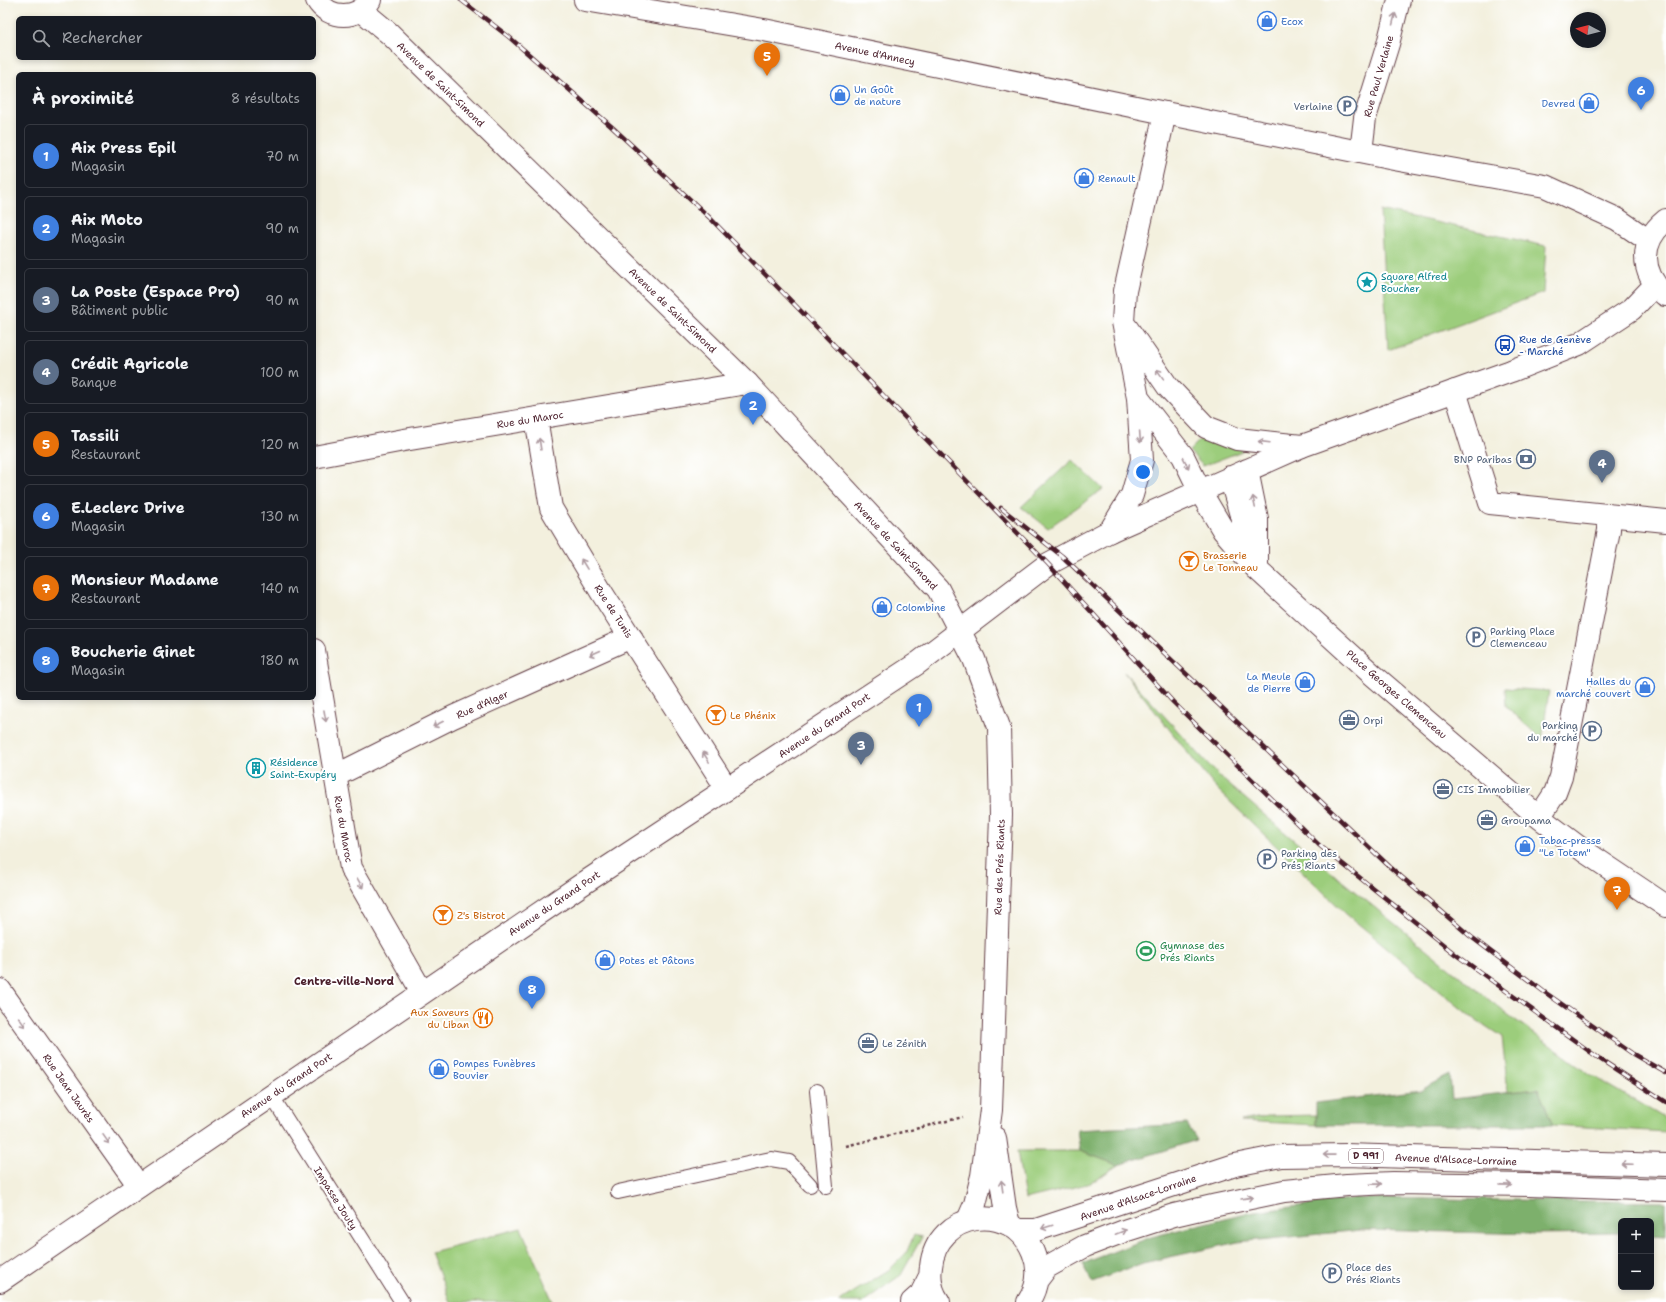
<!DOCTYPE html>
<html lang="fr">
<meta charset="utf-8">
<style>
:root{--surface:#171b24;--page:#20242c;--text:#f1f3f6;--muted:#9ea1a6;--line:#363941;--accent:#1f6fb2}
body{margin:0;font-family:"Shantell Sans",sans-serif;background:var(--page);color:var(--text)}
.controls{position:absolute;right:12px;bottom:12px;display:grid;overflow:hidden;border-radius:6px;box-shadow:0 2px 6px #0003}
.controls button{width:36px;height:36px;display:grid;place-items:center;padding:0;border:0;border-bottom:1px solid var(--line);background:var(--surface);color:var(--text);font:20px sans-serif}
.compass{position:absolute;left:1570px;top:12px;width:36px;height:36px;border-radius:50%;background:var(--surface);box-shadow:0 2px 6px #0003;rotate:277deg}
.you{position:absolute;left:1143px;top:472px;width:14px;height:14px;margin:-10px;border:3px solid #fff;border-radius:50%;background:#1a73e8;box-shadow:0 0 0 6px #1a73e833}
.badge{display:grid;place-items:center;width:26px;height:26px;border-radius:50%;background:var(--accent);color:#fff;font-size:13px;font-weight:700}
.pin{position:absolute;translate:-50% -33px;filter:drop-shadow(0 1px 2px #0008)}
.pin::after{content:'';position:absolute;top:21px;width:14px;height:12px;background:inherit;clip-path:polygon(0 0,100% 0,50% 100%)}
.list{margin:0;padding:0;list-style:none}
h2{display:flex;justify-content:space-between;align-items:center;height:52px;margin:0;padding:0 16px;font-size:17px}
h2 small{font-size:13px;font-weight:400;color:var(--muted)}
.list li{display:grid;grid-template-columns:26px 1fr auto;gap:12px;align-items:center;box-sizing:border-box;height:64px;margin:0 8px 8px;padding:0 8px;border:1px solid var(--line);border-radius:6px}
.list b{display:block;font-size:15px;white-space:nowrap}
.list p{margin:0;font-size:13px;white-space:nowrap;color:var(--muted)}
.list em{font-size:13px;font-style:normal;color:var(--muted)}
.icon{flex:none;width:22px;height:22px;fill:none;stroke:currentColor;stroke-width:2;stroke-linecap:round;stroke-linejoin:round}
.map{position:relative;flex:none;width:1666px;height:1302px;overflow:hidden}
.search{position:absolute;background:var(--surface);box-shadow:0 2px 6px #0003;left:16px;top:16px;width:300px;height:44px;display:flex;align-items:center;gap:10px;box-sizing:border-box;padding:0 14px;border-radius:6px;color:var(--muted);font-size:15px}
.panel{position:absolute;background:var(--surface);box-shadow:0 2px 6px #0003;left:16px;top:72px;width:300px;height:628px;border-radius:6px}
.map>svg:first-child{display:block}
</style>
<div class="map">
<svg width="1666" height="1302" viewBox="0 0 1666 1302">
<rect width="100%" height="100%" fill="#fff"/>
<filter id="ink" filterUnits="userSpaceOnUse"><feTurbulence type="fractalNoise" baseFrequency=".025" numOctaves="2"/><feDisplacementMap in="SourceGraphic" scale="8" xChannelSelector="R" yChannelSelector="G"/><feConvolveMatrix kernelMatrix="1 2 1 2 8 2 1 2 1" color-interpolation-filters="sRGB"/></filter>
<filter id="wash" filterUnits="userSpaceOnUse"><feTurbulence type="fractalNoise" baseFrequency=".012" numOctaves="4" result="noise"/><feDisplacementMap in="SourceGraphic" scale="16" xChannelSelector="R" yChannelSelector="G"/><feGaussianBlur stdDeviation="0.9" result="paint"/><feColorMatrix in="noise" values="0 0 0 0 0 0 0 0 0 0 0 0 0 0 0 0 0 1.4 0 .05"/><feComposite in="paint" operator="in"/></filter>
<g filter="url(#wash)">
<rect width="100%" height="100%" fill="#f3f0de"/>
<path fill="#9ccd7c" stroke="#737654" d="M1380,210l166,36 -3,47 -155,57z
M1201,439l18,4 21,3 2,5 -39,15 -14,-15z
M1072,460l31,29 -55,39 -27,-21z
M1124,672l96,105 117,100 166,134 87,63 76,45v13l-113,-7 -15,-36 -30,3 -6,-55 -33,-22 -124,-102 -131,-127z
M1505,688l44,3 -7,49 -36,-34z
M1316,1115v10l-75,-4 26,-5z
M1017,1151h63l38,14 -27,18 -66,16z
M521,1228l32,74h-103l-19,-50z
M914,1235l8,2 -21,38 -38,27h-25l52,-33 16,-16z"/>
<path fill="#7db06c" stroke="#64684c" d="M1450,1075l2,24 86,-10 15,36h-237v-22l105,-13z
M1187,1124l10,16 -79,25 -38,-14 -3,-21z
M1357,1198l309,4v33l-15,-1v-13h-30v12l-85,1 -174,-4 -124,12 -95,21 -51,19 -10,-18 69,-27 90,-23z"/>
</g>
<g filter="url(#ink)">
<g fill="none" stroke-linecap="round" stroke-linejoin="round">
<g stroke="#633e46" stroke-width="16">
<path id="lane" d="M817,1091l9,95
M271,1095l131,207
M618,1192l153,-33 18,3 21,23"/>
</g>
<g stroke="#633e46" stroke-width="24">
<path id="street" d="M1361,152l4,-34 23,-74 11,-44
M1127,328l41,59 38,40 31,12 65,7
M1455,391l35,112 176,18
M1138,398l45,58 17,35
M536,418l15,90 51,85 125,196
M314,457l90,-17 343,-57
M1110,531l22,-36 10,-35 -4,-62 -15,-76 2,-31 40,-178
M314,650l37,218 71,124
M335,776l118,-59 178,-80
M1540,816l15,-23 6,-16 48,-247v-15
M0,990l139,196"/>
</g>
<g stroke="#633e46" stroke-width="24">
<path id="secondary" d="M317,0c12,20 41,20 53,0
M585,0l179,30 401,83 229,46 151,27 72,33 32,22
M361,10l29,24 357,349 191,206 36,70 25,68 2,88 -10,295 -9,66 -7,28 -7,16
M1665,295c-25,-23 -26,-53 1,-75
M1247,470l10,49v50
M1230,477l19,66
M1200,491l23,39 34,39 116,106 167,143 44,33 82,55
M995,1138l10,70 4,16
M0,1281l581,-396 337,-222 130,-99 62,-33 192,-85 209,-75 68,-27 53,-35 23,-24"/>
</g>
<g stroke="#633e46" stroke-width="24">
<path id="primary" d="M1017,1230h19l199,-65 46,-9 65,-1 320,10
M1037,1280l10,-13 38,-21 42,-16 47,-15 43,-10 67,-14 63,-6 46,-2 137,2 136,5
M912,1302l9,-8 9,-18
M939,1302c-7,-10 -10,-22 -8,-35 5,-56 81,-67 102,-15 7,17 5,35 -5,50"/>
</g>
<path stroke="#633e46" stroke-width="2.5" stroke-dasharray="3 3" stroke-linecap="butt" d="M846,1146l117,-29"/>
<use href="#lane" stroke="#fff" stroke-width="14"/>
<use href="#street" stroke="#fff" stroke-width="22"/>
<use href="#secondary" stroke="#fff" stroke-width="22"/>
<use href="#primary" stroke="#fff" stroke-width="22"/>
<g stroke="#4a1f2b" stroke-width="4.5">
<path id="rail" d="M461,0l48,37 103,90 98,91 338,346 125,138 146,143 136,109 145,105 66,43
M1001,508l61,48 328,311 80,69 73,55 90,63 33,19"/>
</g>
<use href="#rail" stroke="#fff" stroke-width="3" stroke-dasharray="9" stroke-linecap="butt"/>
</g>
<defs><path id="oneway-shaft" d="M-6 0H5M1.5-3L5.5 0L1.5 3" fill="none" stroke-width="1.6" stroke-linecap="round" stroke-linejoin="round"/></defs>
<g stroke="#ae9aa0">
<use href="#oneway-shaft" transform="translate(1394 19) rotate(-76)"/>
<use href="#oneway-shaft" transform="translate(1160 374) rotate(-125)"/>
<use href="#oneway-shaft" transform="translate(1140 437) rotate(86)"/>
<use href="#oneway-shaft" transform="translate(1264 442) rotate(-173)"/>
<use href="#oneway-shaft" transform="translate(540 444) rotate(-99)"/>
<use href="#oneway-shaft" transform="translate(1186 463) rotate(63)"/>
<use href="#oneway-shaft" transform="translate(1254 502) rotate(-102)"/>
<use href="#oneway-shaft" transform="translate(584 564) rotate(-121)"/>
<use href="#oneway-shaft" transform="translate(595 653) rotate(156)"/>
<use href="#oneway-shaft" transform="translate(325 716) rotate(80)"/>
<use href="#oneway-shaft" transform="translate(438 724) rotate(153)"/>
<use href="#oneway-shaft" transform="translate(706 757) rotate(-122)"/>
<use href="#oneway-shaft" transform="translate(360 883) rotate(60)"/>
<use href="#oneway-shaft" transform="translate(22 1022) rotate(55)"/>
<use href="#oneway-shaft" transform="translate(106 1139) rotate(55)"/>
<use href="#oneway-shaft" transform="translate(1329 1155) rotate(-179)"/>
<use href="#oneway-shaft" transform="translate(1627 1164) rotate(-178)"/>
<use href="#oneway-shaft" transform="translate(1376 1184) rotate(-2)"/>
<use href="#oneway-shaft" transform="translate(1506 1185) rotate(1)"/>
<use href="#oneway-shaft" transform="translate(1002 1186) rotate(-98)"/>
<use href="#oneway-shaft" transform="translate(1247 1198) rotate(-10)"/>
<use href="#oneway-shaft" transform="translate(1047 1227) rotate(163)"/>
<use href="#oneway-shaft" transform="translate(1121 1232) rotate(-21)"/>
</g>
</g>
<defs>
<g id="shop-ring" transform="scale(1)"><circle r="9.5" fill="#fff" stroke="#3f7fe0" stroke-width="1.5"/><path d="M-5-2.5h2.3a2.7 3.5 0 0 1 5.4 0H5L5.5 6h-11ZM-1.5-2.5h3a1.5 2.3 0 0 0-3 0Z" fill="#3f7fe0"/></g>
<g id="parking-ring" transform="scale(1)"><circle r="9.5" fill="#fff" stroke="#5c6f8a" stroke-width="1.5"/><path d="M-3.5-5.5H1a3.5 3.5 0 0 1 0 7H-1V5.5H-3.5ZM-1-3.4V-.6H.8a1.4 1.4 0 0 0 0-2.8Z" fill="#5c6f8a"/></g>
<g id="sight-ring" transform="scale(1)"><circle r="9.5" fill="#fff" stroke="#0f9aa8" stroke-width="1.5"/><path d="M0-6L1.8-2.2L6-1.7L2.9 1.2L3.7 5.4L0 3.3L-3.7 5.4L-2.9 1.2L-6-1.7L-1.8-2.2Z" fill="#0f9aa8"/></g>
<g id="bus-ring" transform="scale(1)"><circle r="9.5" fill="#fff" stroke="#1a4fb4" stroke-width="1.5"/><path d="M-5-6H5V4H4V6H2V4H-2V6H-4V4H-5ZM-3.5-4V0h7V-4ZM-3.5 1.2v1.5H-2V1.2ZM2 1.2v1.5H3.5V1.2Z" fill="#1a4fb4"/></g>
<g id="bank-ring" transform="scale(1)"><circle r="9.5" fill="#fff" stroke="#5c6f8a" stroke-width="1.5"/><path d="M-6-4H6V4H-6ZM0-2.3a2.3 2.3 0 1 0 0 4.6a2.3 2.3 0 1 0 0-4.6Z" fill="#5c6f8a"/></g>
<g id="bar-ring" transform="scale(1)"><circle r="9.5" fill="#fff" stroke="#e8710a" stroke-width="1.5"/><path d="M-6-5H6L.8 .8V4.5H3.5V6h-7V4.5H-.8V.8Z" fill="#e8710a"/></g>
<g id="office-ring" transform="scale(1)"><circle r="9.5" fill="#fff" stroke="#5c6f8a" stroke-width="1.5"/><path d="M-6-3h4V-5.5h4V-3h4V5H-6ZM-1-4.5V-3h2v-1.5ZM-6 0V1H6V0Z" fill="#5c6f8a"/></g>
<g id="building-ring" transform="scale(1)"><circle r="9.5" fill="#fff" stroke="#0f9aa8" stroke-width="1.5"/><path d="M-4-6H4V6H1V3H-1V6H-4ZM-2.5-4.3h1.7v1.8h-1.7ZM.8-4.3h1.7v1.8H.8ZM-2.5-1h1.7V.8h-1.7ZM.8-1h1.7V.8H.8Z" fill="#0f9aa8"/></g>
<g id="stadium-ring" transform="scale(1)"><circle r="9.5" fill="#fff" stroke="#2e9e5b" stroke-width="1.5"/><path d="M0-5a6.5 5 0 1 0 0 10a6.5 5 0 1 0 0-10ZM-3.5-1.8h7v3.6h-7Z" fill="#2e9e5b"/></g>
<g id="restaurant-ring" transform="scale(1)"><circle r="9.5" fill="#fff" stroke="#e8710a" stroke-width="1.5"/><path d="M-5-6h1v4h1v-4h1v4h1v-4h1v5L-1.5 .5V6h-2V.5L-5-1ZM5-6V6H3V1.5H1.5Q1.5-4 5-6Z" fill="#e8710a"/></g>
</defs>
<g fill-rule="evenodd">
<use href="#shop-ring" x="1267" y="21"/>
<use href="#shop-ring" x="840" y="95"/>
<use href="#shop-ring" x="1589" y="103"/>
<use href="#parking-ring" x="1347" y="106"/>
<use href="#shop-ring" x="1084" y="178"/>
<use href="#sight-ring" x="1367" y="282"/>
<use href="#bus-ring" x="1505" y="345"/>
<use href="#bank-ring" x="1526" y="459"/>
<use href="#bar-ring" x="1189" y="561"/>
<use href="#shop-ring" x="882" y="607"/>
<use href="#parking-ring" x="1476" y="637"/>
<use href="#shop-ring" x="1305" y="682"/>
<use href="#shop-ring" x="1645" y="687"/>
<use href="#bar-ring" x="716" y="715"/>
<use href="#office-ring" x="1349" y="720"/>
<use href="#parking-ring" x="1592" y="731"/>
<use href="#building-ring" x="256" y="768"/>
<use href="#office-ring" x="1443" y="789"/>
<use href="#office-ring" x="1487" y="820"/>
<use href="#shop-ring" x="1525" y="846"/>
<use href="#parking-ring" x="1267" y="859"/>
<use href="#bar-ring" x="443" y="915"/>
<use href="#stadium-ring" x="1146" y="951"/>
<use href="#shop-ring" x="605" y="960"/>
<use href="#restaurant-ring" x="483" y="1018"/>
<use href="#office-ring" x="868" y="1043"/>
<use href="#shop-ring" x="439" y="1069"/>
<use href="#parking-ring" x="1332" y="1273"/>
</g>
<g text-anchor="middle" stroke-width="4" stroke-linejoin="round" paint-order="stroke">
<rect fill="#fff" stroke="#80626b" stroke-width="1" x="1349" y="1149" width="34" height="14" rx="3"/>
<g font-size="9" font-weight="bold" fill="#4a1f2b">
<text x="1366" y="1159">D 991</text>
</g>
<g font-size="10" fill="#366cbe" stroke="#fff" text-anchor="start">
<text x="1281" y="25">Ecox</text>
<text x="854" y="93">Un Goût<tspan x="854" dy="12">de nature</tspan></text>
<text x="1575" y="107" text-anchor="end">Devred</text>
<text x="1098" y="182">Renault</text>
<text x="896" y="611">Colombine</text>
<text x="1291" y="680" text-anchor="end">La Meule<tspan x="1291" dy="12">de Pierre</tspan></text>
<text x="1631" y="685" text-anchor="end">Halles du<tspan x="1631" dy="12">marché couvert</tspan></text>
<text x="1539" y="844">Tabac-presse<tspan x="1539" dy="12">"Le Totem"</tspan></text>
<text x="619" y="964">Potes et Pâtons</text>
<text x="453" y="1067">Pompes Funèbres<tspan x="453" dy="12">Bouvier</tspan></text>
</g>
<g font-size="10" fill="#4a1f2b" stroke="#fff">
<text transform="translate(875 53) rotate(12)" y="4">Avenue d'Annecy</text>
<text transform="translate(1378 76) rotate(-74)" y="4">Rue Paul Verlaine</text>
<text transform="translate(441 84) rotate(44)" y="4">Avenue de Saint-Simond</text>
<text transform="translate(673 310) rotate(44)" y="4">Avenue de Saint-Simond</text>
<text transform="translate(530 419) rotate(-9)" y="4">Rue du Maroc</text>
<text transform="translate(896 545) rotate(47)" y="4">Avenue de Saint-Simond</text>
<text transform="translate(614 611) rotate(57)" y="4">Rue de Tunis</text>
<text transform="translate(1397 694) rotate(41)" y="4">Place Georges Clemenceau</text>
<text transform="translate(482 704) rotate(-24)" y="4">Rue d'Alger</text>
<text transform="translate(824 725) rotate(-34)" y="4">Avenue du Grand Port</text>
<text transform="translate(344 829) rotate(80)" y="4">Rue du Maroc</text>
<text transform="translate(999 867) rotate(-88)" y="4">Rue des Prés Riants</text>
<text transform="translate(554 903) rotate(-34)" y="4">Avenue du Grand Port</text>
<text transform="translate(286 1085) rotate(-34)" y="4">Avenue du Grand Port</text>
<text transform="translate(69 1088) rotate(55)" y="4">Rue Jean Jaurès</text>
<text transform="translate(1456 1159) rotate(2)" y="4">Avenue d'Alsace-Lorraine</text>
<text transform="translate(1138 1197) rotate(-19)" y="4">Avenue d'Alsace-Lorraine</text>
<text transform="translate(336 1198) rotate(58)" y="4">Impasse Jouty</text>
</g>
<g font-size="10" fill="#4e5e75" stroke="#fff" text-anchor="start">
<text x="1333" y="110" text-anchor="end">Verlaine</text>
<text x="1512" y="463" text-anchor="end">BNP Paribas</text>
<text x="1490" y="635">Parking Place<tspan x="1490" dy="12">Clemenceau</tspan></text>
<text x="1363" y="724">Orpi</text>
<text x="1578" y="729" text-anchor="end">Parking<tspan x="1578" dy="12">du marché</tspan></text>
<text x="1457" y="793">CIS Immobilier</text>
<text x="1501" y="824">Groupama</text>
<text x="1281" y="857">Parking des<tspan x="1281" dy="12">Prés Riants</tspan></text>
<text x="882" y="1047">Le Zénith</text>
<text x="1346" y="1271">Place des<tspan x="1346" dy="12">Prés Riants</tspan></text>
</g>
<g font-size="10" fill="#0d838f" stroke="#fff" text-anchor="start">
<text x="1381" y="280">Square Alfred<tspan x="1381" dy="12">Boucher</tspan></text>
<text x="270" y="766">Résidence<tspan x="270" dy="12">Saint-Exupéry</tspan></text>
</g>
<g font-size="10" fill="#164399" stroke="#fff" text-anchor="start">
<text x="1519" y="343">Rue de Genève<tspan x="1519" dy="12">- Marché</tspan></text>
</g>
<g font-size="10" fill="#c56008" stroke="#fff" text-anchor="start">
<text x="1203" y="559">Brasserie<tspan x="1203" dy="12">Le Tonneau</tspan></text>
<text x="730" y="719">Le Phénix</text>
<text x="457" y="919">Z's Bistrot</text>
<text x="469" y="1016" text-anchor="end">Aux Saveurs<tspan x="469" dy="12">du Liban</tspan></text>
</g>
<g font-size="10" fill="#27864d" stroke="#fff" text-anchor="start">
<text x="1160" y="949">Gymnase des<tspan x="1160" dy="12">Prés Riants</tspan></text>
</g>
<g font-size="11" font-weight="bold" fill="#4a1f2b" stroke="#fff">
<text x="344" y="985">Centre-ville-Nord</text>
</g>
</g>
</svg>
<div class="controls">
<button>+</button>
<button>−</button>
</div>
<svg class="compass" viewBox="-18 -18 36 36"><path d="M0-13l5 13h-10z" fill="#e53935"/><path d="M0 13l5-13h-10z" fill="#9ea1a6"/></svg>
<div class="you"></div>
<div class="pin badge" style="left:919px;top:727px;background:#3f7fe0">1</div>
<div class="pin badge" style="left:753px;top:425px;background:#3f7fe0">2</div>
<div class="pin badge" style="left:861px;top:765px;background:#5c6f8a">3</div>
<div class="pin badge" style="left:1602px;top:483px;background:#5c6f8a">4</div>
<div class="pin badge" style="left:767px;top:76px;background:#e8710a">5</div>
<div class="pin badge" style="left:1641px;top:110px;background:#3f7fe0">6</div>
<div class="pin badge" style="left:1617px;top:910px;background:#e8710a">7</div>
<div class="pin badge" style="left:532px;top:1009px;background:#3f7fe0">8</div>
<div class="search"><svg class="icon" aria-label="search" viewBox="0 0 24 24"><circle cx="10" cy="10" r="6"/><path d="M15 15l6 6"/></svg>Rechercher</div>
<section class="panel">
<h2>À proximité<small>8 résultats</small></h2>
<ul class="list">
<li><span class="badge" style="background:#3f7fe0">1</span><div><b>Aix Press Epil</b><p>Magasin</p></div><em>70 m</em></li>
<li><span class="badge" style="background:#3f7fe0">2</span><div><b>Aix Moto</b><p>Magasin</p></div><em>90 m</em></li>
<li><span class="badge" style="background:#5c6f8a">3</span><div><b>La Poste (Espace Pro)</b><p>Bâtiment public</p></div><em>90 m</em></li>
<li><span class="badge" style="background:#5c6f8a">4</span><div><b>Crédit Agricole</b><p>Banque</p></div><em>100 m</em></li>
<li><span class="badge" style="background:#e8710a">5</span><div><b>Tassili</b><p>Restaurant</p></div><em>120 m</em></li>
<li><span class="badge" style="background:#3f7fe0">6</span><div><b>E.Leclerc Drive</b><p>Magasin</p></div><em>130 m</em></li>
<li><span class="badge" style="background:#e8710a">7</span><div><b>Monsieur Madame</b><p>Restaurant</p></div><em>140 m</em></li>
<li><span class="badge" style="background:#3f7fe0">8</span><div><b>Boucherie Ginet</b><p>Magasin</p></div><em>180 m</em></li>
</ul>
</section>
</div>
